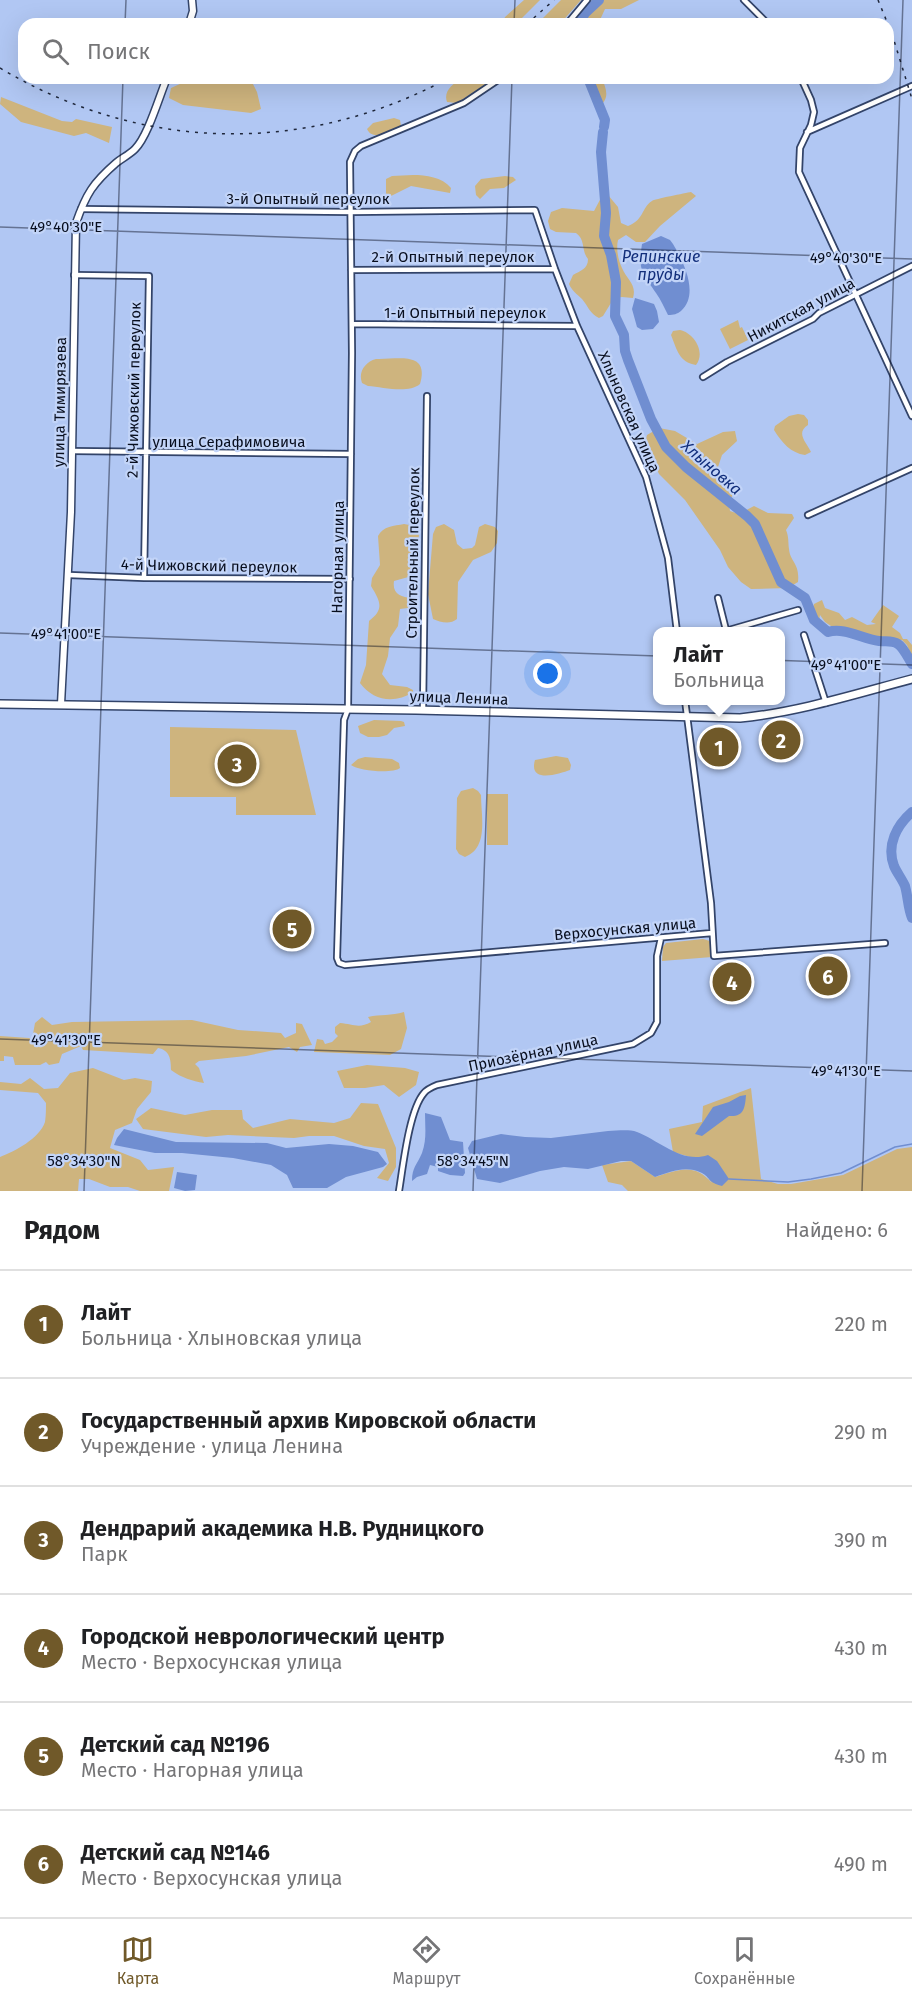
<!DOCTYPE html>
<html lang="ru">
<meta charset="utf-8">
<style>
:root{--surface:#fff;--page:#f6f6f6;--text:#202124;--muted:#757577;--line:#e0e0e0;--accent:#705929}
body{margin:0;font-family:"Fira Sans",sans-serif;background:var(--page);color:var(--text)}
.you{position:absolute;left:548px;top:674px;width:21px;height:21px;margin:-15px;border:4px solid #fff;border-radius:50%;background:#1a73e8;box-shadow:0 0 0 9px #1a73e833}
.badge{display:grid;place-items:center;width:39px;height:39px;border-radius:50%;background:var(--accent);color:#fff;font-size:20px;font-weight:700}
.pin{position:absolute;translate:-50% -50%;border:3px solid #fff;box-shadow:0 2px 6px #0006}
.popup{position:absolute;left:653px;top:627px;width:132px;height:78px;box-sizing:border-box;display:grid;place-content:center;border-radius:12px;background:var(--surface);filter:drop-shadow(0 2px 4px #0005);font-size:20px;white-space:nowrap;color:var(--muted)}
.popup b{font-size:22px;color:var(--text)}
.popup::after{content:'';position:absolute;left:50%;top:100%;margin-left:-12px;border:12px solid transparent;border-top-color:var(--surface)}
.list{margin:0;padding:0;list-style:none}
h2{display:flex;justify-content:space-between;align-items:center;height:78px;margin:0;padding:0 24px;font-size:26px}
h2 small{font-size:20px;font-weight:400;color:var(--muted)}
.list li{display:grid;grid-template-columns:39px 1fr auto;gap:18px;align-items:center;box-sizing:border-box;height:108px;padding:0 24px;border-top:2px solid var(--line)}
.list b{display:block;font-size:22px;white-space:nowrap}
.list p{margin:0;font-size:20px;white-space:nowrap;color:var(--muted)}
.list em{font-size:20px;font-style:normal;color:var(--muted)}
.icon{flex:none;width:33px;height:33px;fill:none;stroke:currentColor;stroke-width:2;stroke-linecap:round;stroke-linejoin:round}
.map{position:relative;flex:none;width:912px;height:1191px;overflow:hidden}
.search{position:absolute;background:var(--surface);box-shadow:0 6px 24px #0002;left:18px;right:18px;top:18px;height:66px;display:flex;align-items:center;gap:15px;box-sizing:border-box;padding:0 21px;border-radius:18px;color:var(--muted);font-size:22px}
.sheet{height:726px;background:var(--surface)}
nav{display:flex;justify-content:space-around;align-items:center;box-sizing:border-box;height:84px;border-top:2px solid var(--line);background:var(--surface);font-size:16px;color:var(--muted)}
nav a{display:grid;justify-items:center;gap:3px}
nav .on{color:var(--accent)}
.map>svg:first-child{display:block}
</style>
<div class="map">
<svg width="912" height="1191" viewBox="0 0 912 1191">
<rect width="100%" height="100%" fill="#b1c7f3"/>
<path fill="#ceb47e" d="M524,0h16l-22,22 -16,2 3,-7z
M561,0h20l-21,24h-23z
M589,0h50l-18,9h-16l-6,13c-15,-6 -16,2 -29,2z
M184,78h66l7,14 4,17 -10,4 -68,-8 -14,-7 2,-10 11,-5z
M462,78h33l-38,25 -10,-1c-4,-11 6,-18 15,-24z
M585,78h17c3,9 8,18 0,26h-6l-3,-4z
M1,97l61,24 10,1 4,-3 36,8 -3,16 -23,-10 -12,3 -53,-14 -21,-18z
M394,118l6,2 1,6c-11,5 -28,16 -34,3l6,-6z
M413,175c13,0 29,2 38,13l-1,5 -39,-7 -22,11 -3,-4v-14l6,-3z
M505,176l8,1 3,3 -12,8 -14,1 -10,10 -4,-4 -1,-9 6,-7z
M691,192l5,4 -36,30 -15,16h-9l-10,-7 -8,5c-2,8 0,20 4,28 5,12 15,16 11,30l-11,-1 -8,1 -11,18 -4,2c-9,-4 -11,-12 -17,-19 -5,-5 -10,-8 -13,-15l4,-9c7,-4 15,-6 15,-16 -7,-8 -2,-19 -12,-26l-20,-1 -6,-3 -2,-8 3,-9 11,-4 32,3 8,-15 6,-1 10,12 3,16 7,3c17,-7 13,-18 24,-25 2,-2 34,-8 39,-9z
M738,320l2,8 2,-1 6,13 -18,9 -10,-20z
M680,330c14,3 26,22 16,35 -17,-3 -19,-15 -25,-30l2,-4z
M376,359c20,1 54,-9 44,25 -12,10 -37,3 -52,2l-6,-3c-4,-11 3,-21 14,-24z
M798,414l6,1 4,5v5c-13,8 -1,18 3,27l-6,3c-14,-2 -23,-12 -31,-25l1,-4 14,-10z
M659,428l16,3 22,13 26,-12 12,-1 2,10 -15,14 -6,18 11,6 8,10 -6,15 1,7 9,3 15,-8 14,7 24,1 2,4 -8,12c3,7 2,12 3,19 1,13 11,14 9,33l-10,6 -37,1 -10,-7 -13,-15 -8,-17 -35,-50 -26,-26 -14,-30 2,-9z
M404,524l11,2 4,6 -2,40 -5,4 -18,5c-2,13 7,16 18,17l3,9 -15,2 -2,17 -8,12 -2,18 -6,18 8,11 17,2 6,3v2c-18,12 -40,9 -53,-9l6,-18 3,-44c16,-12 11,-20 2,-35l1,-8 8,-13 -2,-29c5,-10 16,-10 26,-12z
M444,524l10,6 3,14 6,5 9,-1 3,-3 4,-18 6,-3 10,3 3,4 -1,12 -6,9 -18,8 -15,22 -1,37c-7,6 -17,3 -24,0l-5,-25 5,-60 3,-7z
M822,600l3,8 14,5 6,7 7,-3 15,8 9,-1 -5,-2 12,-17 16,11 -7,11 8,6 3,6h4l5,6v13l-5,-13 -5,-5 -26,-1 -8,-5 -7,1 -14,-5h-10l-12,-8 -5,-7 -1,6 -2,2 -7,-5 4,-14z
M374,720l27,1 3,1 1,4 -11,2 -7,7 -8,2h-11l-8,-4 -2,-7z
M170,727l126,3 20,85h-80v-18h-66z
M556,756l12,2 3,7 -1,5c-11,4 -42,14 -35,-10z
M365,757l27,2 7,4 1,5c-7,6 -42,3 -49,-3l7,-6z
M473,788l5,3 3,4c0,21 8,53 -16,62l-6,-3 -3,-5 1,-51 4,-7z
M487,794h21v51h-21z
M703,939l7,2 2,16 -50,4 1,-14 3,-4z
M404,1012l3,16 -6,21 -11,6 -76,-3 3,-13 6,1 2,4 7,-2 6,-6 -3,-3v-6l5,-4c13,1 19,6 31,-1l-3,-5c13,-3 23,-1 36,-5z
M42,1017l10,8 20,-3 120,-2 46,10 43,3 4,5 11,-5v-10l6,1 10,21 -12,2 -3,5 -8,-5 -43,9 -47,5 -4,3 4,4 5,15c-12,-2 -22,-5 -33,-13 0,-10 -1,-20 -13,-22l-5,6 -70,-4 -2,-4 -19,8 -3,9 -10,2 -3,-3 -6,3h-25l-2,-8 -9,-1v5h-4v-25l29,2 6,3 -2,-7 2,-11z
M367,1065l38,3 14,4 -3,13 -17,12 -15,-12 -19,3h-21l-7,-17z
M93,1068l31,12 11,-2 17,3 -1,11 -14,17 -5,14 -17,7 -5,18 30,12 8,10 26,-3 -5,24h-29l-12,-4h-18l-21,-8h-10l-1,12h-78v-34c15,-6 39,-18 45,-35 1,-6 1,-14 1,-19l-8,-10 -38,-3v-8l21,2 9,-6 14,11 14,-1 12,-15z
M751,1088l10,91 17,5h13l52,-9 54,-26 15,-2v44h-284l-6,-6 -14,-3 -6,-17 29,-4 24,16c23,-7 39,-15 57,6l-15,-24 -24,-7 -4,-23 33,-7 1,-16z
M361,1103l17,1 18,44v19l-8,14 -11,-3 12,-15 -4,-14 -21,-3 -30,-10h-25l-15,2 -66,-3 -22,2 -63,-8 -7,-10 15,-11 34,7 27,-5h30l1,9 10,9 37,-9 44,4 16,-5z"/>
<path fill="#708ed1" d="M661,236l9,4 3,4c10,17 27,50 8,67 -4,3 -7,4 -13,4 -4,-8 -7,-15 -12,-22 -14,-21 -18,-22 -14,-49z
M635,298l19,6 3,7 2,11 -6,7 -11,1 -5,-3 -5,-18z
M746,1095c-1,13 -2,22 -17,21l-27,20 -7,-2 18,-27 16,-5 11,-6z
M425,1113l16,4 9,23 13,2 2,31 -2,3 -13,-1 -12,-4v-4l-8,-2 -3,9 -10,3 -5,4c0,-14 5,-16 10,-28 5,-14 3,-26 3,-40z
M124,1129l52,13 91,1 19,5 43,-4 24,2 25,6 9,12 -4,3 -37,10 -19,11h-34l-6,-13 -16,-10 -38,-7 -51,-5h-27l-41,-8 3,-7z
M608,1131c9,0 20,-2 29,1 23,9 45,32 71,23l9,6 12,18 -7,7c-15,-4 -11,-8 -20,-13 -17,-8 -31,-1 -47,4l-24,-16h-10l-33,8 -24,-2 -24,4 -40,12 -23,-4 -9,-31 4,-7 29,-7 24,3 26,1z
M177,1172l20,3 -2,15 -10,1 -11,-3z"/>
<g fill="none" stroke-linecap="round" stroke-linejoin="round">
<path stroke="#708ed1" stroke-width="1.5" d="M729,1179l59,3 23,-3 30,-6 54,-26 17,-3"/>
<path stroke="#708ed1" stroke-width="10" d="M579,24l6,-11 14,-13
M588,78l17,42 -1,7
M603,132l-2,20 5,61 -2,23 7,19 5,27 -1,34 9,19 1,16 3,9 23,59 15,28 20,20 61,49 8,8 26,58 24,16 9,22 14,12c17,-5 34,7 51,9 7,1 13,-1 19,3 6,4 10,14 14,20
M912,812c-15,13 -26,33 -18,54 3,7 8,13 11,20 3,11 3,22 7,32"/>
<g stroke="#334469" stroke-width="8">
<path id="minor" d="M744,0l24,24
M567,24l20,-24
M501,78l-37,25 -103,43 -6,5 -5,11 2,191 -4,356 -4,11 -7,238 2,5 6,2 367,-32
M801,78l10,22 3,12 -3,13 -11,23 -1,24 113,244
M807,132l105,-46
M81,209l270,3 184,-2 20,59 22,57 69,151 22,81 9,74
M351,270l204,-1
M74,275l75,1 -5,302
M352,324l225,2
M703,377l24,-15 86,-43 6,-6 93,-47
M72,451l279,3
M808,515l104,-47
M69,575l75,3 206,1
M718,598l8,32
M722,632l76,-22
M804,635l22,68
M685,700l26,203 3,53 171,-13
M423,710l4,-314
M399,1191c4,-24 10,-81 25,-98 3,-4 8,-6 13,-8l196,-41 18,-11 6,-11v-66l4,-18"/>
</g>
<g stroke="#334469" stroke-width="9">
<path id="secondary" d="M189,24l4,-13 -1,-11
M61,704l10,-192 5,-289c10,-29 17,-40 40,-60 6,-5 13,-8 19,-14 13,-13 24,-52 32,-71"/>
</g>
<g stroke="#334469" stroke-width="10">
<path id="primary" d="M0,704l416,6 324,8c59,-6 115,-24 172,-39"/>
</g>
<use href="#minor" stroke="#fff" stroke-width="4.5"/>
<use href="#secondary" stroke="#fff" stroke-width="6"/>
<use href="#primary" stroke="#fff" stroke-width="7"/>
<path stroke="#1f273b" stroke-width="1.5" stroke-dasharray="3 6" stroke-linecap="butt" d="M878,0l14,34 20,65
M527,24l27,-24
M0,68c141,84 304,88 449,10"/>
</g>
<path fill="none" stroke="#080e1e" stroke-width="1.5" stroke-opacity="0.45" d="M125,24l1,-24M514,24l1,-24M0,227l912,32M0,633l912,32M0,1039l912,32M84,1191l39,-1113M473,1191l39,-1113M862,1191l41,-1191"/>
<g text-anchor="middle" stroke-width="4.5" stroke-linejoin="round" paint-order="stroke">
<g font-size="15" fill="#080e1e" stroke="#c2d4f8">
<text x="308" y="204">3-й Опытный переулок</text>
<text x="453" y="262">2-й Опытный переулок</text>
<text transform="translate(801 310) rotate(-28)" y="5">Никитская улица</text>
<text x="465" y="318">1-й Опытный переулок</text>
<text transform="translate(134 390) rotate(-89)" y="5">2-й Чижовский переулок</text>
<text transform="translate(60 402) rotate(-89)" y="5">улица Тимирязева</text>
<text transform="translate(629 412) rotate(66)" y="5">Хлыновская улица</text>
<text x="229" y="447">улица Серафимовича</text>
<text transform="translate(413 553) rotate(-89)" y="5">Строительный переулок</text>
<text transform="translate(338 557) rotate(-89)" y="5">Нагорная улица</text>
<text transform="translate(209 566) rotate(1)" y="5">4-й Чижовский переулок</text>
<text transform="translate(459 698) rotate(2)" y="5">улица Ленина</text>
<text transform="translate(625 929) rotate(-5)" y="5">Верхосунская улица</text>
<text transform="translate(533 1053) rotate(-12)" y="5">Приозёрная улица</text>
</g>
<g font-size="16" font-style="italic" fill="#122e7b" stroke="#c2d4f8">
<text x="661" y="262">Репинские<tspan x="661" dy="18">пруды</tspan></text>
<text transform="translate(712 467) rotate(41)" y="6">Хлыновка</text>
</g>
</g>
<g font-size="15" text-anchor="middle" fill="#080e1e" stroke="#c2d4f8" stroke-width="4.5" stroke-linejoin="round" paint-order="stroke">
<text x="66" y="232">49°40'30"E</text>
<text x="846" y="263">49°40'30"E</text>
<text x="66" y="639">49°41'00"E</text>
<text x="846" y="670">49°41'00"E</text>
<text x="66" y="1045">49°41'30"E</text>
<text x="846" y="1076">49°41'30"E</text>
<text x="84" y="1166">58°34'30"N</text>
<text x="473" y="1166">58°34'45"N</text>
</g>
</svg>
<div class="you"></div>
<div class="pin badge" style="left:719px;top:747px">1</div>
<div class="popup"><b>Лайт</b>Больница</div>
<div class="pin badge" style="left:781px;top:740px">2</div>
<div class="pin badge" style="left:237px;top:764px">3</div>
<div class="pin badge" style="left:732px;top:982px">4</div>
<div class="pin badge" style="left:292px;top:929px">5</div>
<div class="pin badge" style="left:828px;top:976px">6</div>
<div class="search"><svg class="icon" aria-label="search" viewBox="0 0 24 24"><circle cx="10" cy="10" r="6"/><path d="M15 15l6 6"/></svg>Поиск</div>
</div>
<section class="sheet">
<h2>Рядом<small>Найдено: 6</small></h2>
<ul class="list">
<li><span class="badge">1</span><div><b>Лайт</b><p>Больница · Хлыновская улица</p></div><em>220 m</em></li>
<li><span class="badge">2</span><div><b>Государственный архив Кировской области</b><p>Учреждение · улица Ленина</p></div><em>290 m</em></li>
<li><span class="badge">3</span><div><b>Дендрарий академика Н.В. Рудницкого</b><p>Парк</p></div><em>390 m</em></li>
<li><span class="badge">4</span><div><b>Городской неврологический центр</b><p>Место · Верхосунская улица</p></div><em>430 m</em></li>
<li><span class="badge">5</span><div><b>Детский сад №196</b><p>Место · Нагорная улица</p></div><em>430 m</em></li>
<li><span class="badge">6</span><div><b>Детский сад №146</b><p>Место · Верхосунская улица</p></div><em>490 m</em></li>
</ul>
</section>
<nav>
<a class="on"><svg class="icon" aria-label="map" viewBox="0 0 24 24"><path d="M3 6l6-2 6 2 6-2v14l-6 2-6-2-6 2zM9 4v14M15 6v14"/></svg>Карта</a>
<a><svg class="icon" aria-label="directions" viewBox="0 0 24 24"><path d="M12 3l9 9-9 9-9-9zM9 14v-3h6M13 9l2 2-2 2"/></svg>Маршрут</a>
<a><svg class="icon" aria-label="saved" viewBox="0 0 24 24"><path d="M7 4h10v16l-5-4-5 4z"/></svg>Сохранённые</a>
</nav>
